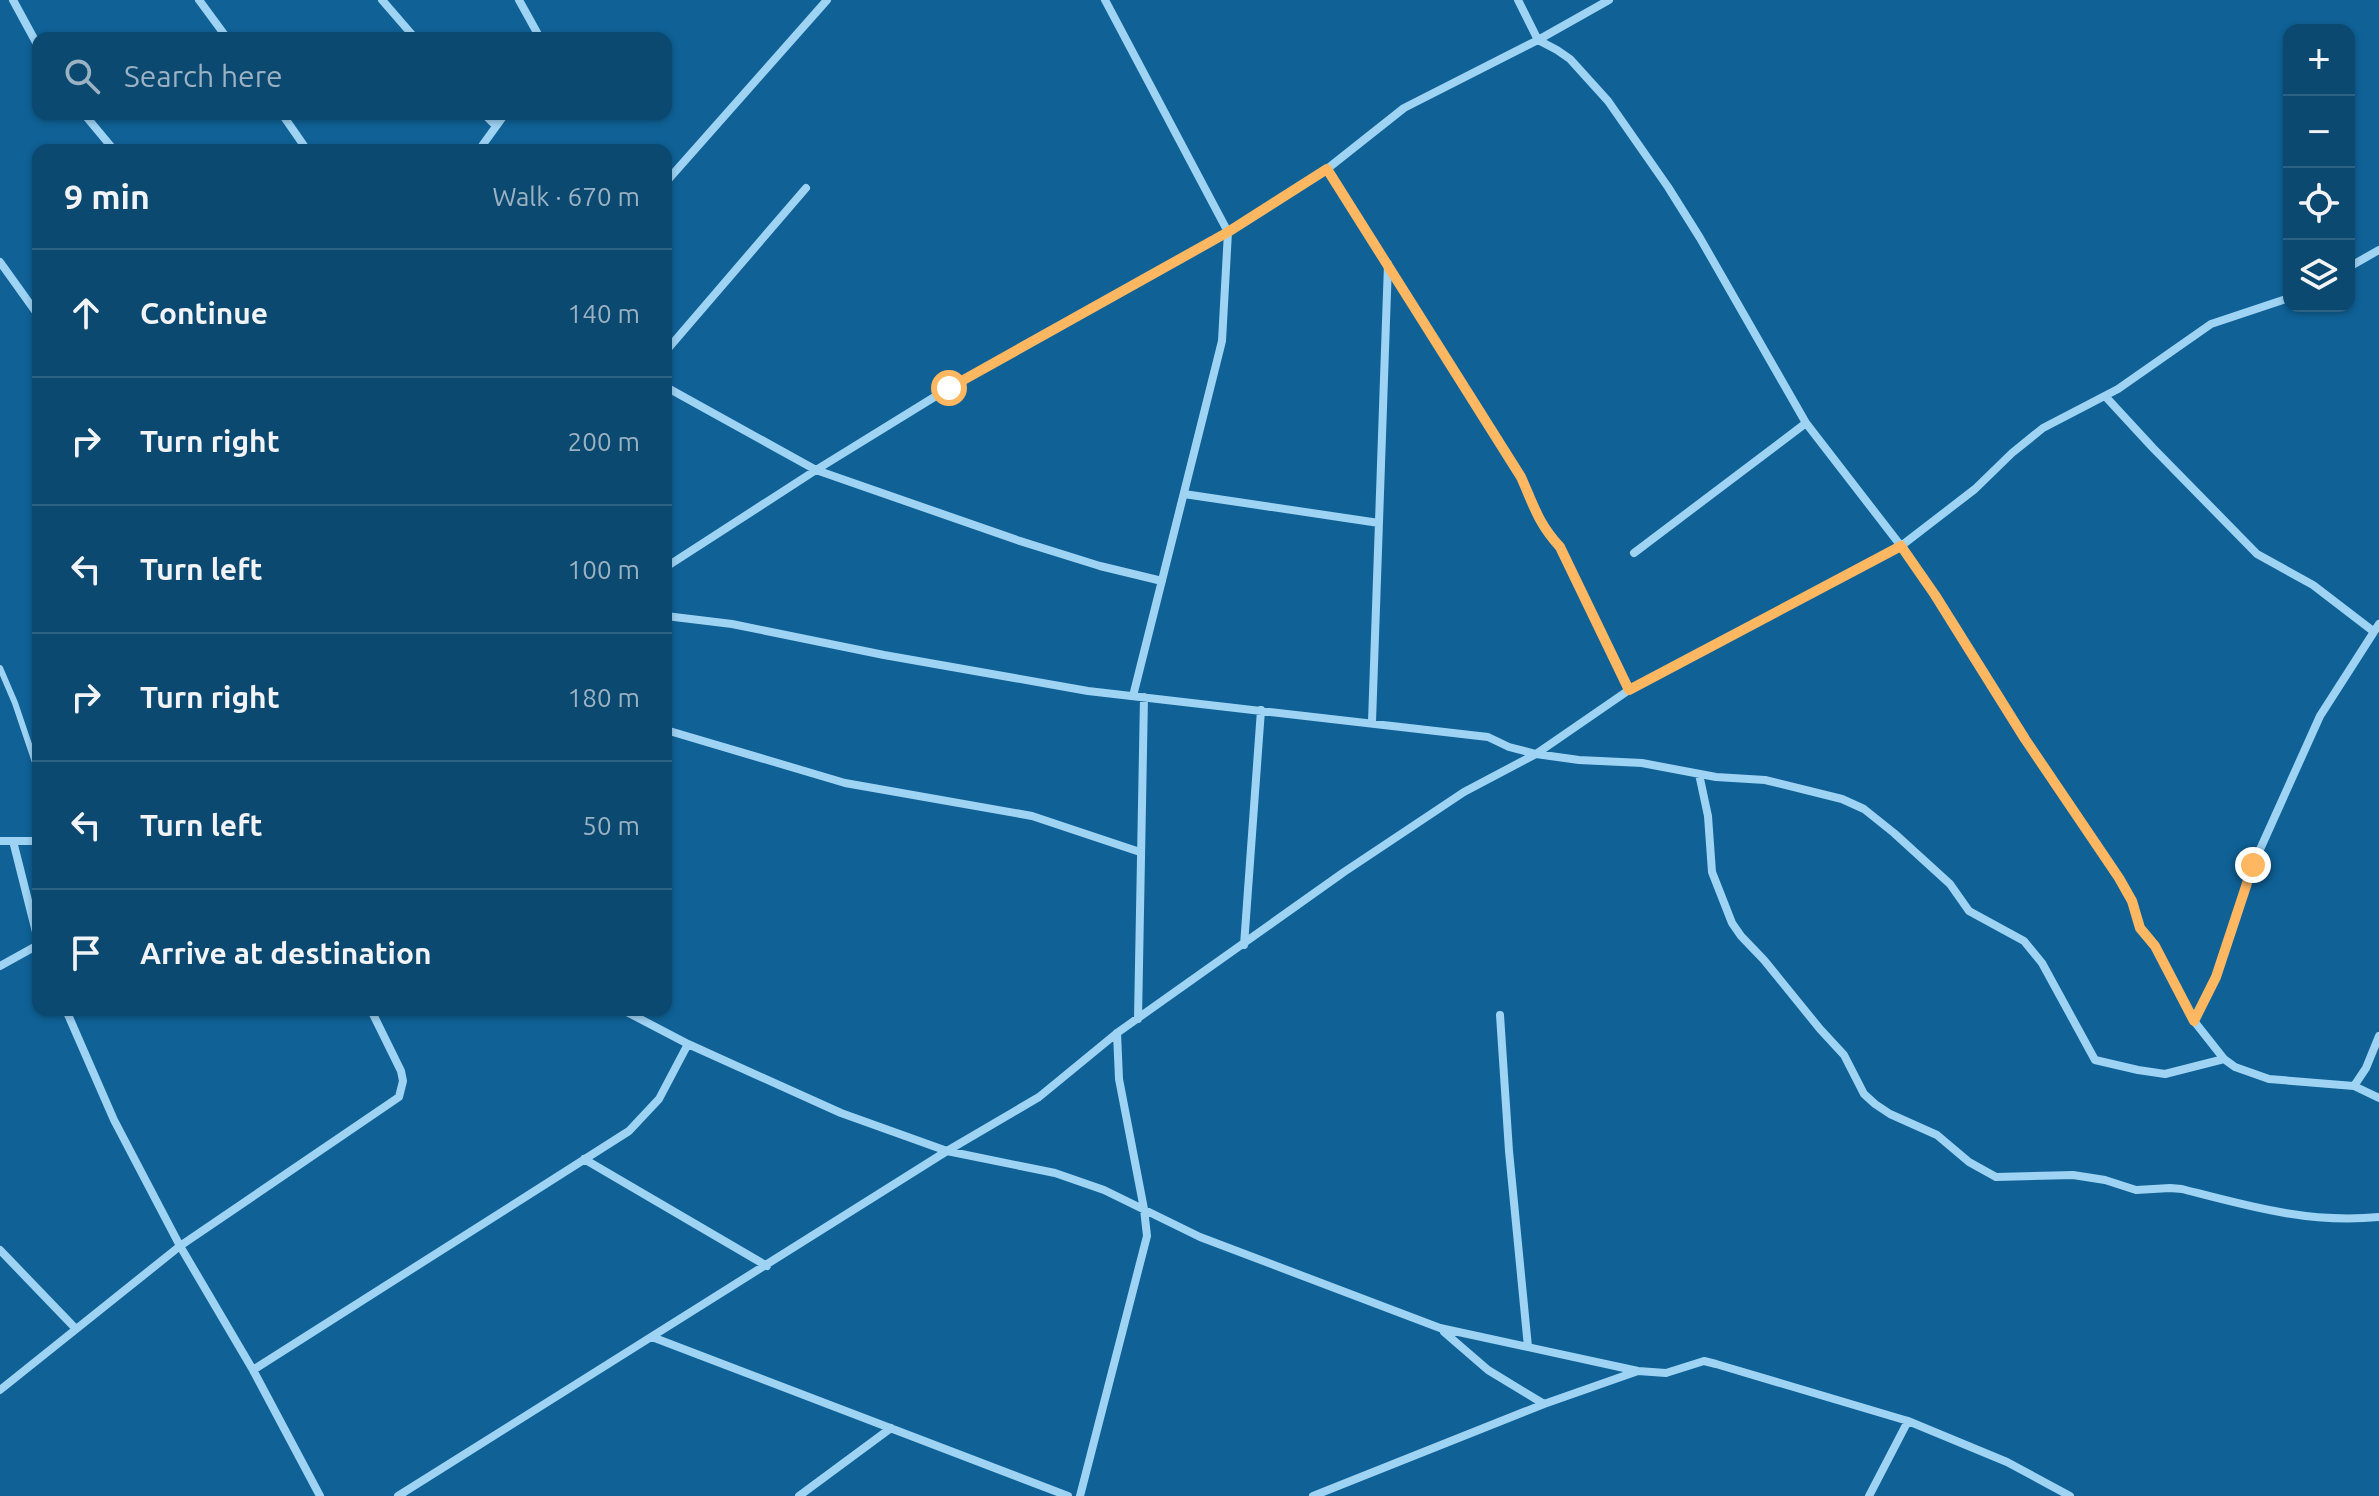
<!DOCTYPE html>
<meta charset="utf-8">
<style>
:root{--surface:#0b4970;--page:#195378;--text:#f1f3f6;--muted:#9ab2c3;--line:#2b6183}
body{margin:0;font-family:Ubuntu,sans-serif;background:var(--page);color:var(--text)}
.controls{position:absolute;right:24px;top:24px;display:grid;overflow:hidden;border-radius:16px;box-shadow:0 2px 6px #0004}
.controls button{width:72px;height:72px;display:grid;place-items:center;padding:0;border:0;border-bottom:2px solid var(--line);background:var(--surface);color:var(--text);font:40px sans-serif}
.stop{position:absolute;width:24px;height:24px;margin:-18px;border:6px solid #ffb761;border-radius:50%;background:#fff}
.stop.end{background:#ffb761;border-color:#fff;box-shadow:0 2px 8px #0008}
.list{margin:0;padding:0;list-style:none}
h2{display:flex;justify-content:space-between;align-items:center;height:104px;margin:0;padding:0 32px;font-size:34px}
h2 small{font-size:26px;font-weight:400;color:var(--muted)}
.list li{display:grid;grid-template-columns:52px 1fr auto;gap:24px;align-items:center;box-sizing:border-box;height:128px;padding:0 32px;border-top:2px solid var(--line)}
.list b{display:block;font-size:30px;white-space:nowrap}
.list em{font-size:26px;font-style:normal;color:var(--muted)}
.icon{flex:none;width:44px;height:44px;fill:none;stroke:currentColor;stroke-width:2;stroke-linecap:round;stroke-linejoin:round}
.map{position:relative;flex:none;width:2379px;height:1496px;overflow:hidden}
.search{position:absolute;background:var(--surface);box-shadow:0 2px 6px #0004;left:32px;top:32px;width:640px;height:88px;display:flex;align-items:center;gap:20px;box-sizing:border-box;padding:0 28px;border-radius:16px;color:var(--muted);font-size:30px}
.panel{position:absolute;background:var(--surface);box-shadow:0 2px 6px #0004;left:32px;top:144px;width:640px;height:872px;border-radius:16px}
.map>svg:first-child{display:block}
</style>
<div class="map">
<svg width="2379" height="1496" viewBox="0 0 2379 1496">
<rect width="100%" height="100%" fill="#0f6196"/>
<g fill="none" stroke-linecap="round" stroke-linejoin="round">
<path stroke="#9ed3f4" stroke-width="6" d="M0,668l15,35 23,68"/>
<path stroke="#9ed3f4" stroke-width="8" d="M13,0l25,46
M199,0l28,38
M382,0l33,38
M519,0l21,38
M1105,0l123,232 -6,109 -89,355
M1518,0l20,40 19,10 13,9 38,42 60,86 32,51 106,185 95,123 34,49 90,144 94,139 13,23 8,27 15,18 39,75 30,38 11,8 34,12 85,7 25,12
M84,114l30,36
M282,114l25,36
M484,114l12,12
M479,150l26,-36
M1327,169l194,308c14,30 16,45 39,70l69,143
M666,182l161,-182
M0,262l38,53
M2349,267l30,-17
M666,351l140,-163
M666,387l150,83 201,70 83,26 62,15
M2105,396l48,52 104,106 56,31 60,46
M1184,494l195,29
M1634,553l172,-130
M666,567l150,-97 133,-82 279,-156 99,-63 77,-61 134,-68 71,-40
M666,616l66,8 152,31 204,36 400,46 21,10 27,7 43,6 63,3 74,14 49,3 77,19 22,10 30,24 56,51 19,27 55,30 18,22 53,97 43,10 27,4 59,-15
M1372,722l16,-458
M666,730l179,53 187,33 108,36
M1699,774l9,42 4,56 20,51 9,13 23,24 56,69 24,26 20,39 11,10 15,10 47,21 32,27 27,15 77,-2 32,5 31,10 34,-2 12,1c66,17 127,35 197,28
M0,841h38
M13,841l25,99
M1244,945l17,-235
M0,966l38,-21
M66,1010l48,110 66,126 73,124 67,126
M623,1010l65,34 153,69 106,38 108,22 49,17 96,47 240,91 198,43 28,2 38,-12 12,3 192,57 99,41 63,34
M1500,1015l9,136 19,196
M1138,1019l6,-322
M2194,1021l22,-44 37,-112 67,-149 59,-92
M2354,1086l12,-18 13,-32
M584,1159l183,107
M0,1250l76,79
M1444,1332l44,38 56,34
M652,1337l416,159
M253,1370l376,-239 30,-32 29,-55
M0,1390l180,-144 219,-149 4,-16 -2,-10 -30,-61
M398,1496l549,-345 92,-54 78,-64 227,-161 120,-80 72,-38 93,-64 272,-144 74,-57 37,-36 31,-25 75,-39 93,-65 78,-26
M799,1496l92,-68
M1080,1496l67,-260 -3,-27 -25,-130 -2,-46
M1313,1496l231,-92 94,-33
M1869,1496l39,-75"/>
</g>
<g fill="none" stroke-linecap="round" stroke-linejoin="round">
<path stroke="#ffb761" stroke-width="10" d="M949,388l279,-156 99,-63 194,308c13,29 17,46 39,70l69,143 272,-144 34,49 90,144 94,139 13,23 8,27 15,18 39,75 22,-44 37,-112"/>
</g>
</svg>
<div class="controls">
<button>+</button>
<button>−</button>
<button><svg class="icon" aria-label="locate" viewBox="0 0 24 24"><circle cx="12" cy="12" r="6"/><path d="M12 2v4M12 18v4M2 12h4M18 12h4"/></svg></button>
<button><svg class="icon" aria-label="layers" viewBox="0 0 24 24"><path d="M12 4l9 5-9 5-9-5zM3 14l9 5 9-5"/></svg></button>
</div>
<div class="stop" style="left:949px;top:388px"></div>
<div class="stop end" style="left:2253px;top:865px"></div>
<div class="search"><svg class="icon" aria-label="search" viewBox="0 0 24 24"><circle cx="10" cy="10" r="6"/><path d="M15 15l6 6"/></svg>Search here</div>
<section class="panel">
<h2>9 min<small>Walk · 670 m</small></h2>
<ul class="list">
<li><svg class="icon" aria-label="ahead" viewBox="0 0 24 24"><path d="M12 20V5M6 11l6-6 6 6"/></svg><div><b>Continue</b></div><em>140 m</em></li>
<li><svg class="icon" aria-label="right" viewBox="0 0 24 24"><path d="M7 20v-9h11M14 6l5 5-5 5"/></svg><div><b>Turn right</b></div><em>200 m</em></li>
<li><svg class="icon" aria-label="left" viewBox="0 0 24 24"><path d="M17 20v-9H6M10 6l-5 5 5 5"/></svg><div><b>Turn left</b></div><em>100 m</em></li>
<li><svg class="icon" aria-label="right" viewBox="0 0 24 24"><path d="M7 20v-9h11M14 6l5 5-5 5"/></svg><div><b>Turn right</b></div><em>180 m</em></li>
<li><svg class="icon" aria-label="left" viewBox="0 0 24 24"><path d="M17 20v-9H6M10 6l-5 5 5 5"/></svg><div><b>Turn left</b></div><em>50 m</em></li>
<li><svg class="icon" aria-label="arrive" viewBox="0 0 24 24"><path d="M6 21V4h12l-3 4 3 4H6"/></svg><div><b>Arrive at destination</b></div></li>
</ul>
</section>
</div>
